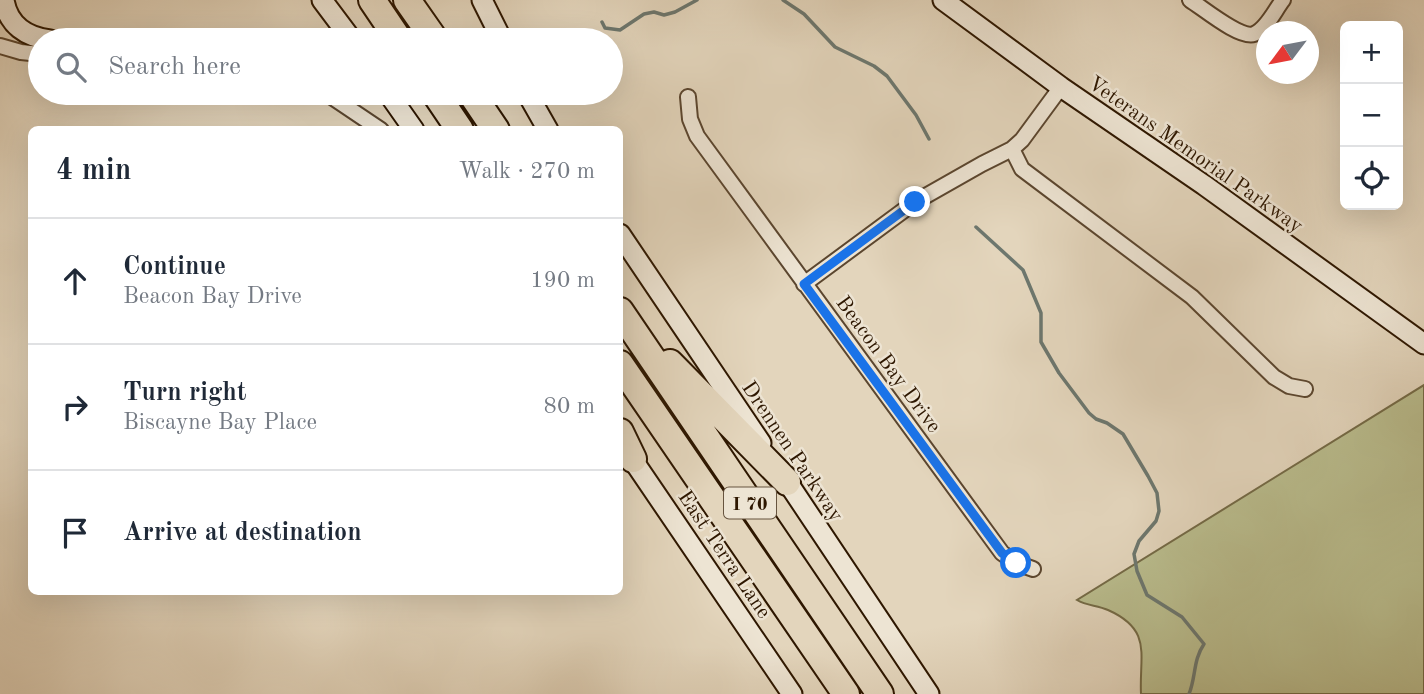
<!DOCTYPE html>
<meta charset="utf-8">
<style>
:root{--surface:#fff;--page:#f6f6f7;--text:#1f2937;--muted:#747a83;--line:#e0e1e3}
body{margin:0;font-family:"Old Standard TT",serif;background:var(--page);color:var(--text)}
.controls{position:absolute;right:21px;top:21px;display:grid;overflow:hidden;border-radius:10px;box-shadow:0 7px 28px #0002}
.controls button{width:63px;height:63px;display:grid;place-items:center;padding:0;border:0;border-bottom:2px solid var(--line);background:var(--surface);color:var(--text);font:35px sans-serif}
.compass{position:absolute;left:1256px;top:21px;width:63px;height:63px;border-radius:50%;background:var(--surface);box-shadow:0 7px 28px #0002;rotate:238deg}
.stop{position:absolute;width:21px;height:21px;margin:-16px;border:5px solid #1a73e8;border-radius:50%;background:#fff}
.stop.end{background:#1a73e8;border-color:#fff;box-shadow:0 2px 7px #0008}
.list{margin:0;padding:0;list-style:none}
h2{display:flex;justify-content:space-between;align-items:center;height:91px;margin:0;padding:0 28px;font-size:30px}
h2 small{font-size:23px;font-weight:400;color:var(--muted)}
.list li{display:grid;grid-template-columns:46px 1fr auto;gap:21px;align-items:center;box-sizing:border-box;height:126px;padding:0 28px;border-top:2px solid var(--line)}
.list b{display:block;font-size:26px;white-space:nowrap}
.list p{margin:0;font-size:23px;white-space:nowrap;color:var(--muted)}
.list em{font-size:23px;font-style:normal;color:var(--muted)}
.icon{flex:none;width:38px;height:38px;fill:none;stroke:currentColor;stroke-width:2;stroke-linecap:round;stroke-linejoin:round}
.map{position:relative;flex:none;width:1424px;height:694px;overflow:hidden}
.search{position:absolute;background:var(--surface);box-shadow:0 7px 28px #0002;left:28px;top:28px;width:595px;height:77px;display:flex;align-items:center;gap:18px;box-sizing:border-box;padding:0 24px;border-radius:38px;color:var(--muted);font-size:26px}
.panel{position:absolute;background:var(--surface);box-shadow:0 7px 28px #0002;left:28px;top:126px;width:595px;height:469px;border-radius:10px}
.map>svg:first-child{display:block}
</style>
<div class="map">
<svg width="1424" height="694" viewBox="0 0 1424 694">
<rect width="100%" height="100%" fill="#e3d5bc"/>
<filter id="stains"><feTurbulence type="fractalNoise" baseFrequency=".00286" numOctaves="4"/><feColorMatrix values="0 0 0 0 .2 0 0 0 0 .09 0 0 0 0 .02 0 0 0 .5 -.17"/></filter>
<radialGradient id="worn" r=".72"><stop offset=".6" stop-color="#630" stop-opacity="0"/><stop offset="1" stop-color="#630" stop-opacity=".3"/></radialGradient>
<path fill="#b9bc8d" stroke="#746a46" stroke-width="2" d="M1424,385v309h-283c-2,-39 12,-64 -33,-84 -11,-5 -21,-4 -31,-10z"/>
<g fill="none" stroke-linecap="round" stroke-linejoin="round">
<path stroke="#6d776e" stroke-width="3.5" d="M783,0l21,14 31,33 39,19 13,10 29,39 13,24
M602,22l3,6 15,2 24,-16 10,-2 10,3 11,-3 22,-12
M976,227l47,43 18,43v29l18,31 30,40 7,6 11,4 16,11 25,42 9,17 2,18 -3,10 -17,20 -5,13 3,17 10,24 35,22 22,27c-11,16 -8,33 -15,50"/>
<g stroke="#5b462f" stroke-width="18">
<path id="street" d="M1190,0c13,8 50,39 64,34 12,-4 21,-24 29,-34
M0,46l21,6 19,2
M326,93l55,37
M688,97l2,22 7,17 305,417 14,10 17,6
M1012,149l10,20 170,128 82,80 15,9 16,3
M804,284l111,-82 67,-38 30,-15 10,-9 39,-53"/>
</g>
<g stroke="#2e1700" stroke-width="23">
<path id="secondary" d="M4,0c4,25 22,37 46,40
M322,0l30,40
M482,0l20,40
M943,0l118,87 143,98 220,159
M388,93l26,37
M527,93l21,37
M620,234l141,209
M626,450l166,244
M780,471l149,223"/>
</g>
<g stroke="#2e1700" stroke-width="30">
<path id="highway" d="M372,0l27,40
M407,0l28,40
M435,93l25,37
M471,93l25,37
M620,311l260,383
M670,363l117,119
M620,364l226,330
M620,432l13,27"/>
</g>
<use href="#street" stroke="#ede4d3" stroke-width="14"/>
<use href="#secondary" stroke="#ede4d3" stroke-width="19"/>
<use href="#highway" stroke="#e3d5bc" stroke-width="26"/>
</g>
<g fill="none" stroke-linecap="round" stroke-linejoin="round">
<path stroke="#1a73e8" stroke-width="9" d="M915,202l-111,82 198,269 14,10"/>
</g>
<g text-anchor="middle" stroke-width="5" stroke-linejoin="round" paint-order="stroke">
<rect fill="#ede4d3" stroke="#67543f" stroke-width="2" x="724" y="487.5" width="52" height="31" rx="5"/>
<g font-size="19" font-weight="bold" fill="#2e1700">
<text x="750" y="510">I 70</text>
</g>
<g font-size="21" fill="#2e1700" stroke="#ede4d3">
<text transform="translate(1196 154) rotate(35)" y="7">Veterans Memorial Parkway</text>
<text transform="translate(889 364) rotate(54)" y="7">Beacon Bay Drive</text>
<text transform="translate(793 451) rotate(56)" y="7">Drennen Parkway</text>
<text transform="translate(725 554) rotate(56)" y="7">East Terra Lane</text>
</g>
</g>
<rect width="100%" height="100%" filter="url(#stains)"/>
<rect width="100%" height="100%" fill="url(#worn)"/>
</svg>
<div class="controls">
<button>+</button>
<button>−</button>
<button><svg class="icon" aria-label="locate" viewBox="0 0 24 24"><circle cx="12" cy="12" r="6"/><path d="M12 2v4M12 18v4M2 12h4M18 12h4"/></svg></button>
</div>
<svg class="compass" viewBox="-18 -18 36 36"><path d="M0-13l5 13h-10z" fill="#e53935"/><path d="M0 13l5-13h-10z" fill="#747a83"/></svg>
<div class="stop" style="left:1016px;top:563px"></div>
<div class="stop end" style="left:915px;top:202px"></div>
<div class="search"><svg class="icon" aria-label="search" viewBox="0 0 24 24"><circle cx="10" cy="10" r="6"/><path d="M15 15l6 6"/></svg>Search here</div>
<section class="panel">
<h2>4 min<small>Walk · 270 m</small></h2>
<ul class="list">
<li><svg class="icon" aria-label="ahead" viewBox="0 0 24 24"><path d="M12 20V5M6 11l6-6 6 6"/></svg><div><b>Continue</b><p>Beacon Bay Drive</p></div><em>190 m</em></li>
<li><svg class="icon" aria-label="right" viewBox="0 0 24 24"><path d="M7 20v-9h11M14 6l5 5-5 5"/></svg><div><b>Turn right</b><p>Biscayne Bay Place</p></div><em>80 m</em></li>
<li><svg class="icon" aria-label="arrive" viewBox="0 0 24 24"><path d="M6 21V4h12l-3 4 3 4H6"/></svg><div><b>Arrive at destination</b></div></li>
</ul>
</section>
</div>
